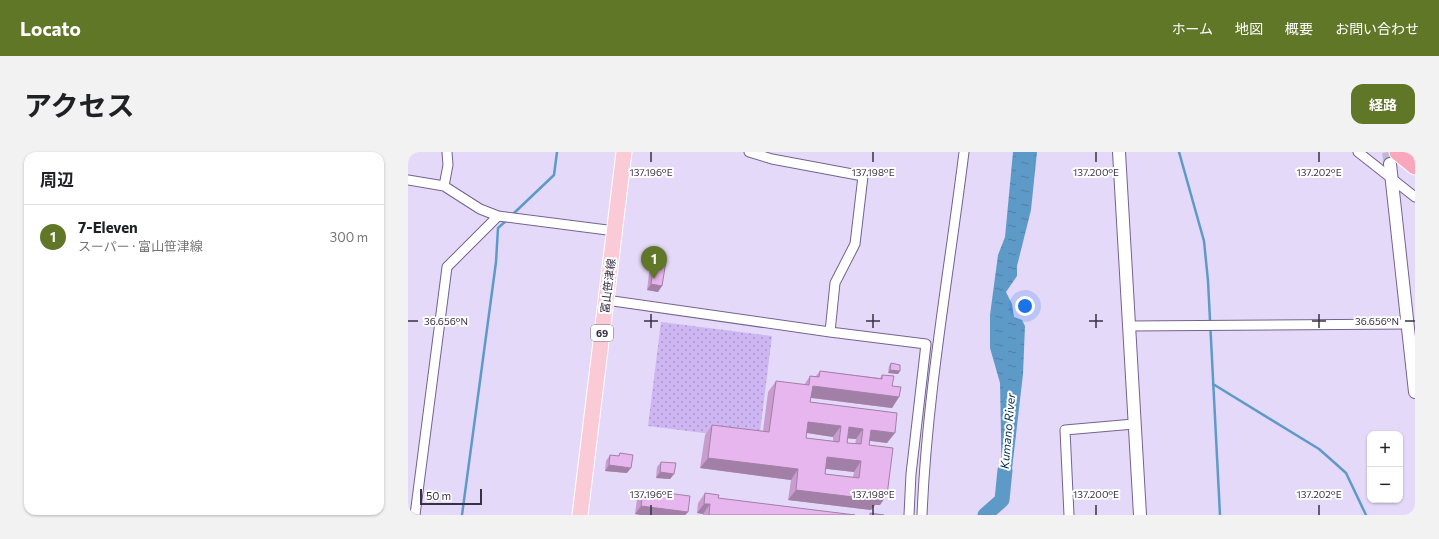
<!DOCTYPE html>
<html lang="ja">
<meta charset="utf-8">
<style>
:root{--surface:#fff;--page:#f2f2f2;--text:#202124;--muted:#757577;--line:#e0e0e0;--accent:#617728}
body{margin:0;font-family:Commissioner,"Noto Sans JP",sans-serif;background:var(--page);color:var(--text)}
.controls{position:absolute;right:12px;bottom:12px;display:grid;overflow:hidden;border-radius:8px;box-shadow:0 1px 3px #0004}
.controls button{width:36px;height:36px;display:grid;place-items:center;padding:0;border:0;border-bottom:1px solid var(--line);background:var(--surface);color:var(--text);font:20px sans-serif}
.scale{position:absolute;left:12px;bottom:10px;width:62px;box-sizing:border-box;padding-left:4px;border:2px solid #383044;border-top:0;font-size:11px;line-height:14px;white-space:nowrap;color:#383044;-webkit-text-stroke:3px #fff;paint-order:stroke}
.you{position:absolute;left:617px;top:154px;width:14px;height:14px;margin:-10px;border:3px solid #fff;border-radius:50%;background:#1a73e8;box-shadow:0 0 0 6px #1a73e833}
.badge{display:grid;place-items:center;width:26px;height:26px;border-radius:50%;background:var(--accent);color:#fff;font-size:13px;font-weight:700}
.pin{position:absolute;translate:-50% -33px;filter:drop-shadow(0 1px 2px #0008)}
.pin::after{content:'';position:absolute;top:21px;width:14px;height:12px;background:inherit;clip-path:polygon(0 0,100% 0,50% 100%)}
.list{margin:0;padding:0;list-style:none}
h2{display:flex;justify-content:space-between;align-items:center;height:52px;margin:0;padding:0 16px;font-size:17px}
h2 small{font-size:13px;font-weight:400;color:var(--muted)}
.list li{display:grid;grid-template-columns:26px 1fr auto;gap:12px;align-items:center;box-sizing:border-box;height:64px;padding:0 16px;border-top:1px solid var(--line)}
.list b{display:block;font-size:15px;white-space:nowrap}
.list p{margin:0;font-size:13px;white-space:nowrap;color:var(--muted)}
.list em{font-size:13px;font-style:normal;color:var(--muted)}
.map{position:relative;flex:none;width:1007px;height:363px;overflow:hidden;border-radius:12px}
header{display:flex;align-items:center;gap:24px;box-sizing:border-box;height:56px;padding:0 20px;background:var(--accent);color:#fff}
header strong{font-size:19px}
nav{display:flex;gap:22px;margin-inline-start:auto;font-size:14px}
.intro{display:flex;align-items:center;justify-content:space-between;box-sizing:border-box;height:96px;padding:0 24px}
h1{margin:0;font-size:28px}
.button{padding:10px 18px;border-radius:12px;background:var(--accent);color:#fff;font-size:14px;font-weight:700}
main{display:flex;gap:24px;padding:0 24px}
aside{flex:1;background:var(--surface);border-radius:12px;box-shadow:0 1px 3px #0004}
.map>svg:first-child{display:block}
</style>
<header>
<strong>Locato</strong>
<nav><a>ホーム</a><a>地図</a><a>概要</a><a>お問い合わせ</a></nav>
</header>
<div class="intro"><h1>アクセス</h1><a class="button">経路</a></div>
<main>
<aside>
<h2>周辺<small></small></h2>
<ul class="list">
<li><span class="badge">1</span><div><b>7-Eleven</b><p>スーパー · 富山笹津線</p></div><em>300 m</em></li>
</ul>
</aside>
<div class="map">
<svg width="1007" height="363" viewBox="0 0 1007 363">
<defs>
<pattern id="park-dots" width="8" height="8" patternUnits="userSpaceOnUse"><rect width="8" height="8" fill="#ceb6f2"/><path d="M2 2h.1M6 6h.1" fill="none" stroke="#a894c6" stroke-width="1.8" stroke-linecap="round"/></pattern>
<pattern id="water-ripples" width="26" height="14" patternUnits="userSpaceOnUse"><rect width="26" height="14" fill="#5e9ac8"/><path d="M2 4q2-2 4 0t4 0M15 11q2-2 4 0t4 0" fill="none" stroke="#4f7ea4"/></pattern>
</defs>
<rect width="100%" height="100%" fill="#e5d9f9"/>
<path fill="url(#park-dots)" d="M253,170l111,14 -13,104 -111,-14z"/>
<path fill="url(#water-ripples)" d="M605,0h24l-6,58 -14,56v10l-11,16 6,12 2,13 8,3 3,6 -2,48 -14,121 -7,-6 -2,-106 -10,-35v-33l8,-60 7,-18z"/>
<g fill="none" stroke-linecap="round" stroke-linejoin="round">
<path stroke="#5e9ac8" stroke-width="2.5" d="M771,0l25,89 4,40 12,234
M104,63l42,-40 3,-23
M805,232l106,65 17,15 10,9 20,42
M54,363l34,-253 2,-34 9,-8"/>
<path stroke="#5e9ac8" stroke-width="15" d="M577,363l17,-15 3,-30"/>
<path stroke="#c2b7d5" stroke-width="12" stroke-dasharray="12 6" stroke-linecap="butt" d="M980,0l2,12"/>
<g stroke="#756290" stroke-width="11">
<path id="minor" d="M341,0l23,7 91,17 -8,68 -20,39 -5,49
M950,0l57,45
M0,28l36,6 36,23 18,7 117,15
M36,34l4,-21 -1,-13
M198,148l224,32 96,12 -15,130 -2,41
M721,174l278,-2
M7,363l32,-248 51,-51
M514,363c5,-121 27,-242 42,-363
M661,363l-4,-85 69,-6"/>
</g>
<g stroke="#756290" stroke-width="14">
<path id="tertiary" d="M711,0l21,363
M982,12l25,228"/>
</g>
<g stroke="#fff" stroke-width="17">
<path id="primary" d="M172,363l44,-363"/>
</g>
<g stroke="#fff" stroke-width="19">
<path id="motorway" d="M990,0l17,14"/>
</g>
<use href="#minor" stroke="#fff" stroke-width="9"/>
<use href="#tertiary" stroke="#fff" stroke-width="12"/>
<use href="#primary" stroke="#fbcad7" stroke-width="15"/>
<use href="#motorway" stroke="#f9a7bc" stroke-width="17"/>
</g>
<path fill="#c89dcd" fill-rule="evenodd" d="M246,108l4,32 -11,-2 3,-24z
M483,211l9,8 -2,3 -10,-1 1,-7z
M412,219l60,7 2,-3 10,11 7,11 -7,11 -81,-10 -1,4 87,11 -10,30 -17,-2 -1,4 11,60h-5l-4,5 -83,-10 3,-20 -91,-12 5,-33 7,-10 51,6 5,-39 8,-11 28,4 6,-9h6zM399,281l26,4v4l-27,-3zM440,286l8,1 -1,5 -8,-1zM418,317l28,3 -1,5 -28,-3z
M212,301l7,20 -22,-2 1,-10 4,-6 8,1z
M253,310l13,12 -4,5 -14,-1 1,-11z
M235,338l45,22 -3,3h-44l-6,-1 2,-15z
M297,341l13,5 137,17h-152v-1l-6,-1 1,-10z"/>
<path fill="#a27fa7" d="M243,132l11,2 -4,6 -11,-2z
M482,218l10,1 -2,3 -10,-1z
M405,234l86,11 -7,11 -87,-11z
M400,270l33,4 -8,11 -32,-5z
M441,275l14,2 -7,10 -14,-1z
M463,278l24,3 -8,10 -23,-3z
M419,305l34,4 -7,11 -34,-4z
M300,306l90,11 -7,11 -91,-12z
M201,313l22,3 -4,5 -22,-2z
M252,320l14,2 -4,5 -14,-1z
M388,338l83,4 8,1 -7,10h-5l-4,5 -83,-10z
M296,352h6l-7,10 -6,-1z
M233,354l47,6 -3,3h-44l-6,-1z"/>
<path fill="#e8b6ee" stroke="#a27fa7" fill-rule="evenodd" d="M246,108l12,1 -4,25 -11,-2z
M483,211l9,2v6l-10,-1z
M412,219l62,8v-4l12,1 -2,10 9,1 -2,10 -86,-11 -3,16 87,11 -2,20 -24,-3 -2,15 24,3 -6,47 -8,-1 -1,6 -82,-10 2,-21 -90,-11 4,-33 57,7 7,-51 33,4 1,-9 9,1zM400,270l33,4 -2,16 -33,-4zM441,275l14,2 -2,15 -14,-1zM419,305l34,4 -2,17 -34,-4z
M212,301l13,2 -2,13 -22,-3 1,-10 9,1z
M253,310l15,1 -2,11 -14,-2z
M235,338l47,6 -2,16 -47,-6z
M297,341l14,2 -1,3 137,17h-146l1,-11h-6z
M462,361l14,2h-14z"/>
<path fill="none" stroke="#383044" stroke-width="1.5" d="M243,0v10M465,0v10M688,0v10M911,0v10M243,162v14M465,162v14M688,162v14M911,162v14M0,169h10M236,169h14M458,169h14M681,169h14M904,169h14M997,169h10M243,353v10M465,353v10M688,353v10M911,353v10"/>
<g text-anchor="middle" stroke-width="4" stroke-linejoin="round" paint-order="stroke">
<rect fill="#fff" stroke="#746e7c" stroke-width="1" x="183" y="173" width="22" height="16" rx="3"/>
<g font-size="10" font-weight="bold" fill="#383044">
<text x="194" y="185">69</text>
</g>
<g font-size="11" fill="#383044" stroke="#fff">
<text transform="translate(200 134) rotate(-83)" y="4">富山笹津線</text>
</g>
<g font-size="12" font-style="italic" fill="#003250" stroke="#fff">
<text transform="translate(600 279) rotate(-85)" y="4">Kumano River</text>
</g>
</g>
<g font-size="10" text-anchor="middle" fill="#383044" stroke="#fff" stroke-width="4" stroke-linejoin="round" paint-order="stroke">
<text x="243" y="24">137.196°E</text>
<text x="465" y="24">137.198°E</text>
<text x="688" y="24">137.200°E</text>
<text x="911" y="24">137.202°E</text>
<text x="38" y="173">36.656°N</text>
<text x="969" y="173">36.656°N</text>
<text x="243" y="346">137.196°E</text>
<text x="465" y="346">137.198°E</text>
<text x="688" y="346">137.200°E</text>
<text x="911" y="346">137.202°E</text>
</g>
</svg>
<div class="controls">
<button>+</button>
<button>−</button>
</div>
<div class="scale">50 m</div>
<div class="you"></div>
<div class="pin badge" style="left:246px;top:127px">1</div>
</div>
</main>
